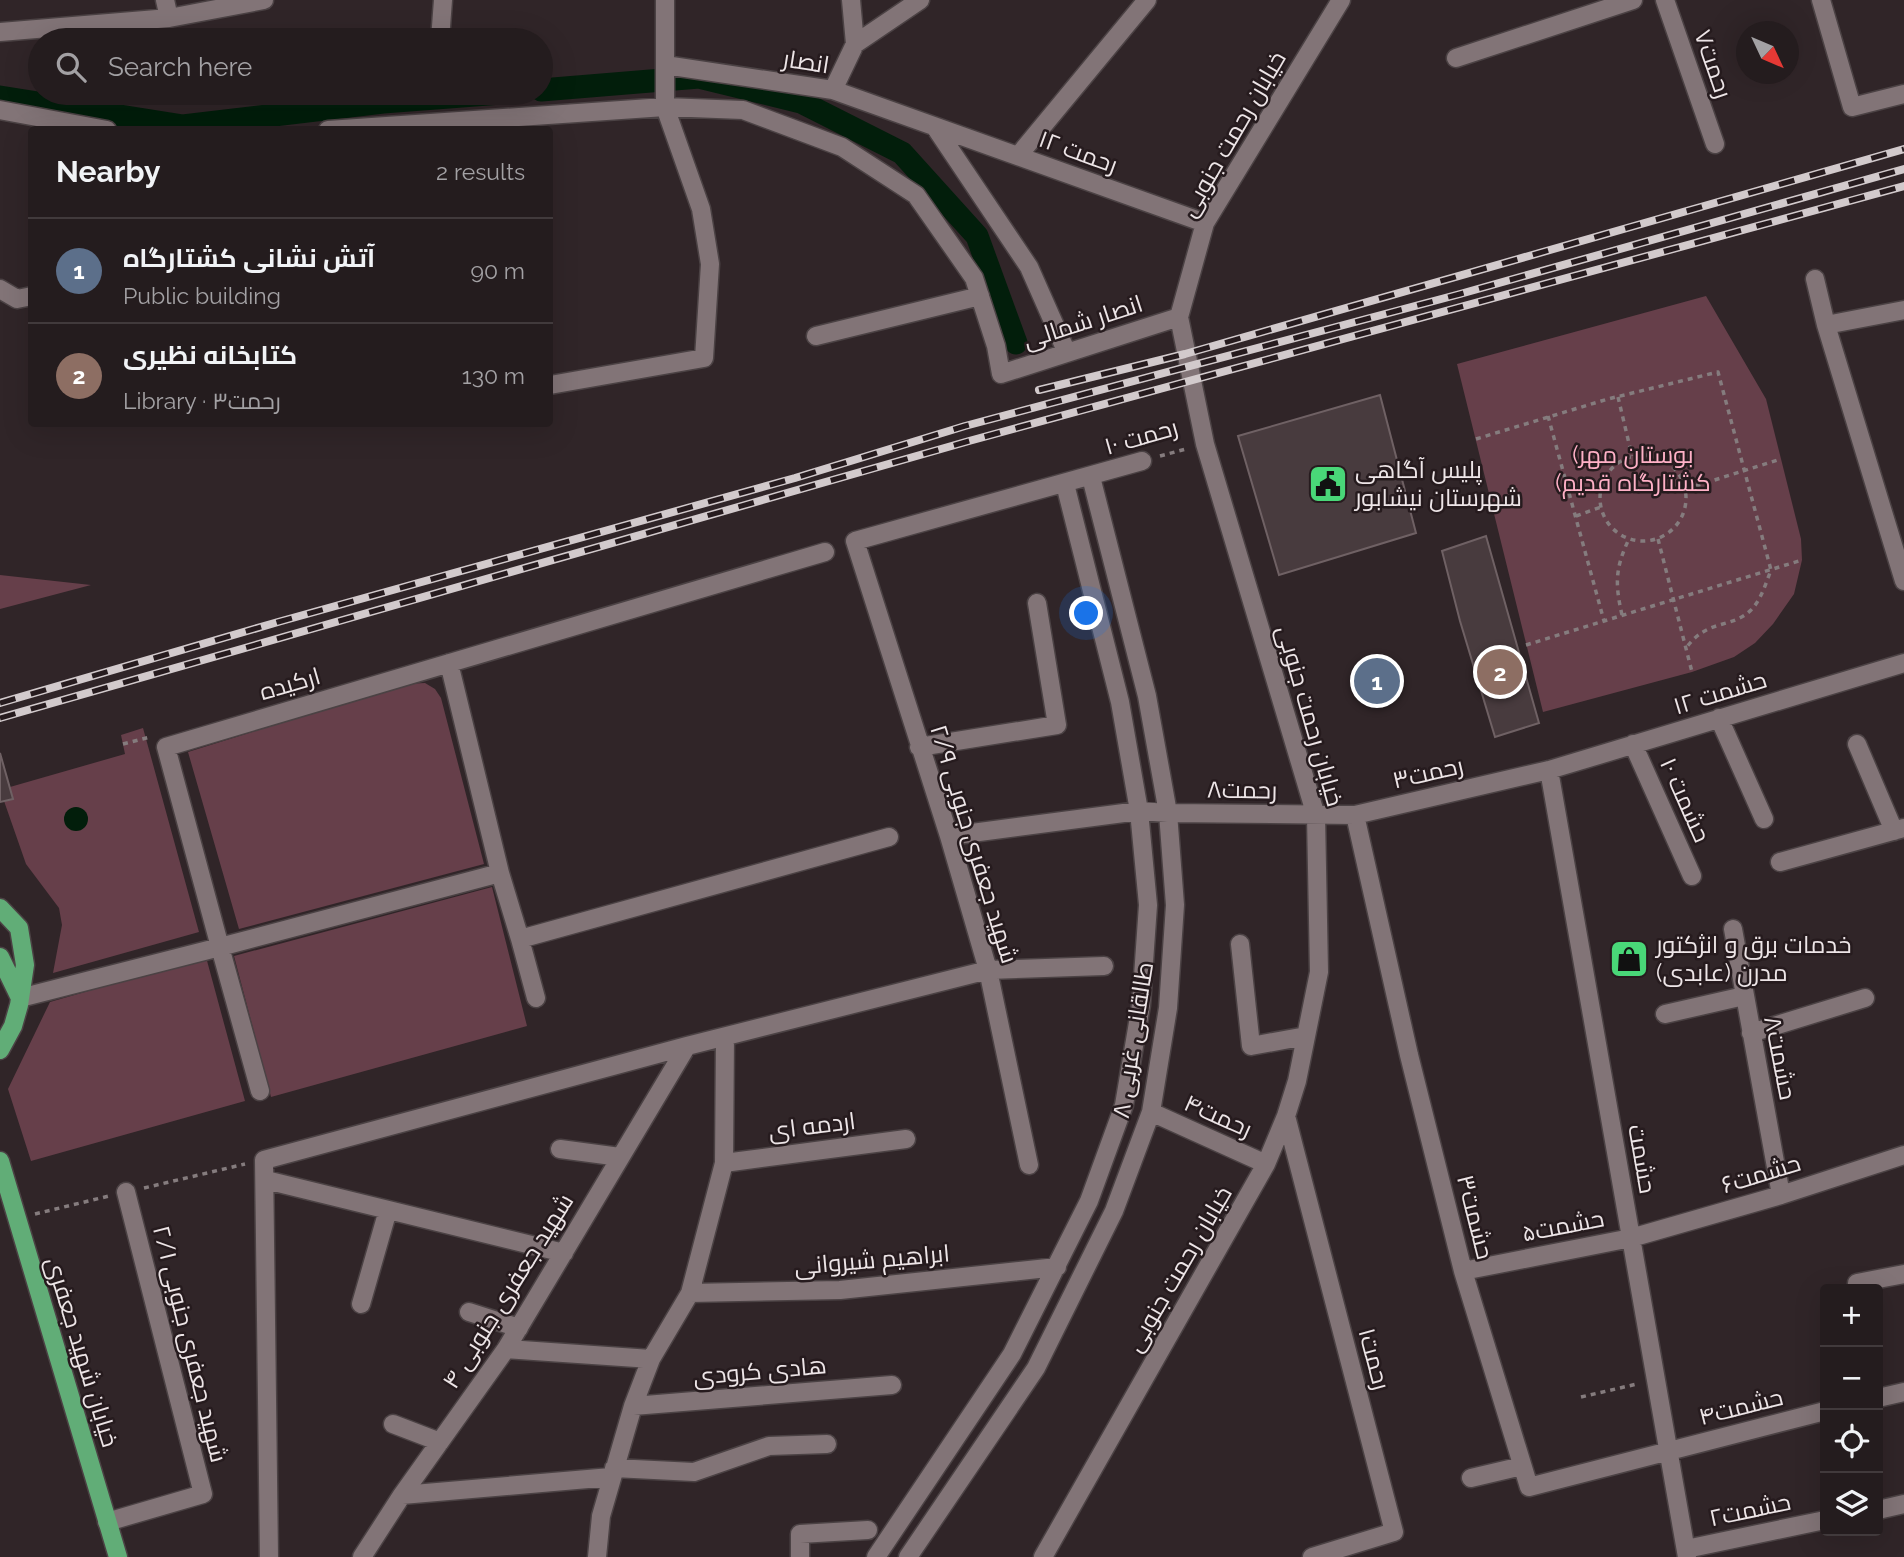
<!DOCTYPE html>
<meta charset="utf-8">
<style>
:root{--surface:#241c1e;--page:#2c2527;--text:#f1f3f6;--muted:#a3a1a4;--line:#413a3c;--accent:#0b8043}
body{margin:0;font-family:Raleway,Cairo,sans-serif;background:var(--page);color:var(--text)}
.controls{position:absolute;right:21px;bottom:21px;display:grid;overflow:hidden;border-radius:7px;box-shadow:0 7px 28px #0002}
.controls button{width:63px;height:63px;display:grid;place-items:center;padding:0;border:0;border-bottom:2px solid var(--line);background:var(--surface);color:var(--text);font:35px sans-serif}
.compass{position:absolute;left:1736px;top:21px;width:63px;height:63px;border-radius:50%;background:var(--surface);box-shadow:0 7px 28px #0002;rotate:134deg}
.you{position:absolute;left:1087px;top:614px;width:24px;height:24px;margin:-18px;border:5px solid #fff;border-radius:50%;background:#1a73e8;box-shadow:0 0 0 10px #1a73e833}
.badge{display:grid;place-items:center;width:46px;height:46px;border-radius:50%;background:var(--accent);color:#fff;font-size:23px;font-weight:700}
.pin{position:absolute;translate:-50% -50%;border:4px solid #fff;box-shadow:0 2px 7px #0006}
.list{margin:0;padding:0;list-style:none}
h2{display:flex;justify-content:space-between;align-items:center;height:91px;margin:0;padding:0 28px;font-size:30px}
h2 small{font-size:23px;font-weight:400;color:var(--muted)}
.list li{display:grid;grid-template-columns:46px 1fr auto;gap:21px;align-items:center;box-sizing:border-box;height:105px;padding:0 28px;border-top:2px solid var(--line)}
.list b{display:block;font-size:26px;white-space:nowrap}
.list p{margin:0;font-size:23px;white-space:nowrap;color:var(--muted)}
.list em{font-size:23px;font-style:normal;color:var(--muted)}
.icon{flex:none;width:38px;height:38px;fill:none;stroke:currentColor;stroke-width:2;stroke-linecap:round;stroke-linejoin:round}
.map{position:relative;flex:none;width:1904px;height:1557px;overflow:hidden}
.search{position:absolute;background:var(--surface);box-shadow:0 7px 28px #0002;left:28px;top:28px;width:525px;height:77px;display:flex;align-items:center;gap:18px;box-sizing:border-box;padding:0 24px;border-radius:38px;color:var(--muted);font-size:26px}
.panel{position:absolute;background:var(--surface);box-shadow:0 7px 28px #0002;left:28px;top:126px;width:525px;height:301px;border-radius:7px}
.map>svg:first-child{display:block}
</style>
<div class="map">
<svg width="1904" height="1557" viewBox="0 0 1904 1557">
<rect width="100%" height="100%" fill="#302528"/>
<path fill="#663f4a" d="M1706,296l60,103 35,140 1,21 -8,34 -21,30 -18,19 -21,14 -42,15 -149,40 -86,-348z
M0,575l91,10 -91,24z
M425,683l10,6 6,9 43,166 -245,65 -51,-177 217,-68z
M143,728l56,204 -146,41 9,-48 -3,-17 -33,-44 -22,-63 9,-2 -3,-12 115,-33 -4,-19z
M492,887l35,139 -256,71 -37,-141z
M206,957l39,144 -214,60 -23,-72 42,-87z"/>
<path fill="#021e0b" d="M64 819a12 12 0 1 1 24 0a12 12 0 1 1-24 0Z"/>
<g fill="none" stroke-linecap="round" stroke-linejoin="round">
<path stroke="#021e0b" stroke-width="23" d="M541,90l158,-13 102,25 101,51 75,83 39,107
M0,97l183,29 200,-24 118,-9"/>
</g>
<path fill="#483b3e" stroke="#6f6164" stroke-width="2" d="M1380,395l36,138 -137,42 -41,-139z
M1486,536l53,187 -44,14 -35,-116 -18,-70z
M0,753l13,46 -13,3z"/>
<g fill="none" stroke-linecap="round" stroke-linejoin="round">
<g stroke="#4b4244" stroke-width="21">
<path id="minor" d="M165,0l4,18
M851,0l4,44
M1665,0l50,144
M1821,0l31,107 52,-13
M0,32l169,-14 95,-18
M440,40l3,-40
M1456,58l177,-58
M665,65l168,25 372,133
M833,90l22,-46 65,-44
M0,110l107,20
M935,127l94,140 38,86
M328,130l337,-23 78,3 99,37 74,48 58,83 22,68 5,28 178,-57
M1018,156l129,-156
M1815,279l11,46 78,256
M0,289l17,10 15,-3
M1826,325l78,-15
M816,336l164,-40
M550,385l154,-27 6,-94 -9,-55 -36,-102v-107
M1719,718l45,101
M1633,744l59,132
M1857,744l37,87
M919,747l138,-22 -20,-122
M1549,770l138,787
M1355,815l54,240 54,216 66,216 296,-76
M949,836l190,-25 29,2 187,2 194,-45 355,-107
M1780,862l124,-34
M500,873l20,66 369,-102
M1733,929l48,266
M520,939l16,59
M1240,944l11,102 55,-10
M20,998l200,-51 -54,-200 659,-195
M1665,1014l79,-18
M1751,1033l114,-35
M260,1091l-40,-144 280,-74 -51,-210
M1151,1112l115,52
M1286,1116l108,416 -82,25
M560,1149l60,8
M724,1163l182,-24
M1029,1165l-41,-195 -39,-134 -94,-295 287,-80
M266,1180l298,73
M1463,1271l168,-33 150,-43 123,-40
M1858,1289l-1,-6 47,-9
M690,1293l150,-3 217,-23
M361,1304l27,-94
M469,1312l50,16
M506,1349l145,10
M1878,1398l26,-6
M633,1406l259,-21
M393,1424l47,18
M614,1468l80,4 75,-26 58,-2
M1471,1478l51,-12
M402,1495l209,-18
M1878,1510l26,-6
M107,1522l96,-28 -77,-302
M1686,1549l139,-29
M269,1557l-5,-397 423,-114 301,-76 116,-4
M362,1557l40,-62 104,-146 181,-303
M597,1557l4,-41 32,-110 18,-47 39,-66 34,-130 1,-126
M800,1557v-23l68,-4
M876,1557l136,-203 77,-153 35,-96 17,-100 7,-100 -9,-94 -19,-109 -55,-218
M908,1557l128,-189 78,-157 37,-99 17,-104 7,-103 -7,-92 -21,-117 -56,-219
M1043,1557l223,-393 20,-48 11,-35 22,-109 -3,-156 -111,-372 -26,-127 26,-94 136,-223"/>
</g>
<g stroke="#4b4244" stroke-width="21">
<path id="major" d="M0,908l19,20 6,37 -6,40 -6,21 -13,24
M0,957l20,41
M0,1161l118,396"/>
</g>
<path stroke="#857c7e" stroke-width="3.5" stroke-dasharray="5 5" stroke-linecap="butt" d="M1618,397l14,59
M1548,416l56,205
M1476,439l132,-40 110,-27 53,198c-5,13 -10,30 -20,40 -19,19 -43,8 -65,38
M1600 498a43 43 0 1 1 86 0a43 43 0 1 1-86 0Z
M1160,456l26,-7
M1686,489l95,-30
M1576,516l25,-9
M1658,539l34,133
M1622,615c-7,-31 -7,-47 7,-76
M1526,645l276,-85
M123,744l27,-7
M144,1188l101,-24
M35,1214l74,-18
M1581,1397l56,-13"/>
<use href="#minor" stroke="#827477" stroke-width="18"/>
<use href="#major" stroke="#61ad77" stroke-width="18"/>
<g stroke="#d2cacc" stroke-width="8">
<path id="rail" d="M1039,390l146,-36 719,-205
M0,703l278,-81 517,-144 170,-52 495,-132 444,-125
M0,718l969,-277 935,-255"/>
</g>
<use href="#rail" stroke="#261b1e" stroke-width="5" stroke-dasharray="16" stroke-linecap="butt"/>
</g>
<defs>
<g id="civic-square" transform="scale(2.0125)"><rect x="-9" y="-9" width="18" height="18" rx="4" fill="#49d778" stroke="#261b1e"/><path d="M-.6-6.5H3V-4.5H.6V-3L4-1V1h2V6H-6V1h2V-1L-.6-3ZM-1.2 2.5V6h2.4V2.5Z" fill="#111"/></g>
<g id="shop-square" transform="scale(2.0125)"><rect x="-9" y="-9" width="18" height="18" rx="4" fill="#49d778" stroke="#261b1e"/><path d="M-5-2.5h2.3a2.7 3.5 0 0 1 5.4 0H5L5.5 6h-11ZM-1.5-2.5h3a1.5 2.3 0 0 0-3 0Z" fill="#111"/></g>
</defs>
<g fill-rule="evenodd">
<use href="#civic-square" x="1328" y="484"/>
<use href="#shop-square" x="1629" y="959"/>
</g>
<g text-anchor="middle" stroke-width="5" stroke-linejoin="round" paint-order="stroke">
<g font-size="24" fill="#ede5e7" stroke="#261b1e">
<text transform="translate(806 62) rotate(9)" y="8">انصار</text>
<text transform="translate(1713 64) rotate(71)" y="8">رحمت۷</text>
<text transform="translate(1233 134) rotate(-60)" y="8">خیابان رحمت جنوبی</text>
<text transform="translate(1078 152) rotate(20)" y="8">رحمت ۱۲</text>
<text transform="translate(1083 322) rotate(-18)" y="8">انصار شمالی</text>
<text transform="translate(1141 437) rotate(-16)" y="8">رحمت ۱۰</text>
<text transform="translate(290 684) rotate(-16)" y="8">ارکیده</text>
<text transform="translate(1720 693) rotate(-17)" y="8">حشمت ۱۲</text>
<text transform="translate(1310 716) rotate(74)" y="8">خیابان رحمت جنوبی</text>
<text transform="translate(1428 773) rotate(-13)" y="8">رحمت۳</text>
<text transform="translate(1242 790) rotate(1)" y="8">رحمت۸</text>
<text transform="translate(1685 800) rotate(66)" y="8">حشمت ۱۰</text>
<text transform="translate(974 844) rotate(73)" y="8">شهید جعفری جنوبی ۲/۹</text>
<text transform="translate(1133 1040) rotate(-81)" y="8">طالقانی غربی ۸</text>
<text transform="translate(1780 1058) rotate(79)" y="8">حشمت۸</text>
<text transform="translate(1218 1116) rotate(24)" y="8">رحمت۴</text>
<text transform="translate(812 1126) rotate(-7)" y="8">اردمه ای</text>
<text transform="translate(1642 1159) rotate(80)" y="8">حشمت</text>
<text transform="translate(1761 1174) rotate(-17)" y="8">حشمت۶</text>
<text transform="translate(1475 1217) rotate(76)" y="8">حشمت۳</text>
<text transform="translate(1563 1226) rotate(-11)" y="8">حشمت۵</text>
<text transform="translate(872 1260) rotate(-5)" y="8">ابراهیم شیروانی</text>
<text transform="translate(1179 1269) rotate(-60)" y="8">خیابان رحمت جنوبی</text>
<text transform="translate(508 1291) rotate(-58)" y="8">شهید جعفری جنوبی ۴</text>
<text transform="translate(190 1344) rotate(76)" y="8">شهید جعفری جنوبی ۲/۱</text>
<text transform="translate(82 1352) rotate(73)" y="8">خیابان شهید جعفری</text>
<text transform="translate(1374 1359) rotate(75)" y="8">رحمت۱</text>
<text transform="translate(760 1371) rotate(-5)" y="8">هادی کرودی</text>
<text transform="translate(1741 1407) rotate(-14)" y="8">حشمت۴</text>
<text transform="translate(1750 1510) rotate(-12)" y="8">حشمت۲</text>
</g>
<g font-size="24" fill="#ffb1c7" stroke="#261b1e">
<text x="1633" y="463">(بوستان مهر<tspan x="1633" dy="28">(کشتارگاه قدیم</tspan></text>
</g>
<g font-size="24" fill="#ede5e7" stroke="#261b1e" text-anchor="start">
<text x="1355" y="478">پلیس آگاهی<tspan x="1355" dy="28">شهرستان نیشابور</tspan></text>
<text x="1656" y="953">خدمات برق و انژکتور<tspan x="1656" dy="28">مدرن (عابدی)</tspan></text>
</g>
</g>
</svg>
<div class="controls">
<button>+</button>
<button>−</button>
<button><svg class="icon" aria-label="locate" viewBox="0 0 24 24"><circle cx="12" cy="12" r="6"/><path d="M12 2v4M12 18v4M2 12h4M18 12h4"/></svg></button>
<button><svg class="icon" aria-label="layers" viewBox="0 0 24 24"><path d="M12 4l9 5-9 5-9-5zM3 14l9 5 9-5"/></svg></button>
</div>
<svg class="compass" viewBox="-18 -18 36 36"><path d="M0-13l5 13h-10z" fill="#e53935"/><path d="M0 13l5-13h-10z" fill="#a3a1a4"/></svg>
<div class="you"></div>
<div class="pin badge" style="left:1377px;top:681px;background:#5c6f8a">1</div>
<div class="pin badge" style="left:1500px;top:672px;background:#8d6e63">2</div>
<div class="search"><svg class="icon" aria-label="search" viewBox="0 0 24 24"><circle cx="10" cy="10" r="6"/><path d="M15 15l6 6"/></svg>Search here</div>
<section class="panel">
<h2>Nearby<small>2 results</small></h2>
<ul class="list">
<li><span class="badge" style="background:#5c6f8a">1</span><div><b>آتش نشانی کشتارگاه</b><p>Public building</p></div><em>90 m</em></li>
<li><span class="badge" style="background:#8d6e63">2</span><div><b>کتابخانه نظیری</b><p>Library · رحمت۳</p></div><em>130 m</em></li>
</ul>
</section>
</div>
